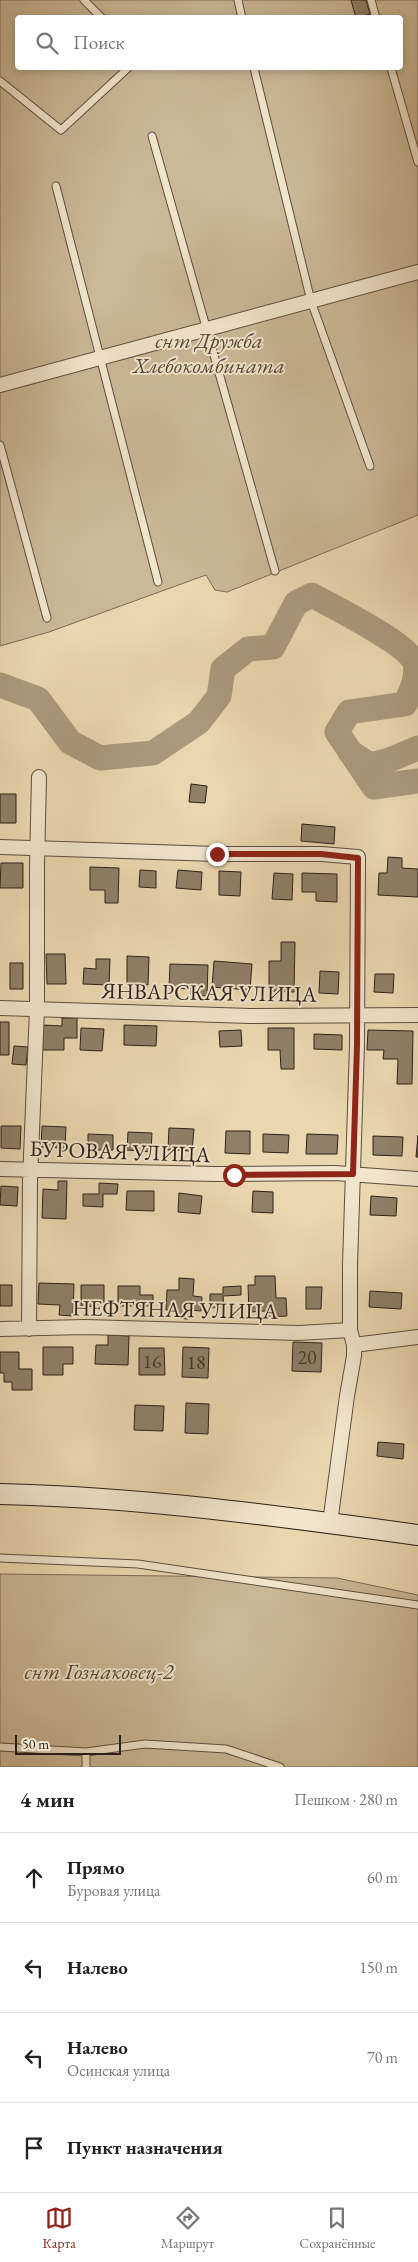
<!DOCTYPE html>
<html lang="ru">
<meta charset="utf-8">
<style>
:root{--surface:#fff;--page:#f2f2f2;--text:#222;--muted:#767676;--line:#e0e0e0;--accent:#8f2418}
body{margin:0;font-family:"EB Garamond",serif;background:var(--page);color:var(--text)}
.scale{position:absolute;left:15px;bottom:12px;width:106px;box-sizing:border-box;padding-left:5px;border:2px solid #2d2119;border-top:0;font-size:14px;line-height:18px;white-space:nowrap;color:#2d2119;-webkit-text-stroke:4px #f1e5cc;paint-order:stroke}
.stop{position:absolute;width:15px;height:15px;margin:-11px;border:4px solid #8f2418;border-radius:50%;background:#fff}
.stop.end{background:#8f2418;border-color:#fff;box-shadow:0 1px 5px #0008}
.list{margin:0;padding:0;list-style:none}
h2{display:flex;justify-content:space-between;align-items:center;height:65px;margin:0;padding:0 20px;font-size:21px}
h2 small{font-size:16px;font-weight:400;color:var(--muted)}
.list li{display:grid;grid-template-columns:32px 1fr auto;gap:15px;align-items:center;box-sizing:border-box;height:90px;padding:0 20px;border-top:1px solid var(--line)}
.list b{display:block;font-size:19px;white-space:nowrap}
.list p{margin:0;font-size:16px;white-space:nowrap;color:var(--muted)}
.list em{font-size:16px;font-style:normal;color:var(--muted)}
.icon{flex:none;width:28px;height:28px;fill:none;stroke:currentColor;stroke-width:2;stroke-linecap:round;stroke-linejoin:round}
.map{position:relative;flex:none;width:418px;height:1767px;overflow:hidden}
.search{position:absolute;background:var(--surface);box-shadow:0 2px 8px #0003;left:15px;right:15px;top:15px;height:55px;display:flex;align-items:center;gap:12px;box-sizing:border-box;padding:0 18px;border-radius:5px;color:var(--muted);font-size:19px}
.sheet{height:425px;background:var(--surface)}
nav{display:flex;justify-content:space-around;align-items:center;box-sizing:border-box;height:70px;border-top:1px solid var(--line);background:var(--surface);font-size:14px;color:var(--muted)}
nav a{display:grid;justify-items:center;gap:2px}
nav .on{color:var(--accent)}
.map>svg:first-child{display:block}
</style>
<div class="map">
<svg width="418" height="1767" viewBox="0 0 418 1767">
<rect width="100%" height="100%" fill="#ead7b0"/>
<filter id="stains"><feTurbulence type="fractalNoise" baseFrequency=".004" numOctaves="4"/><feColorMatrix values="0 0 0 0 .2 0 0 0 0 .09 0 0 0 0 .02 0 0 0 .5 -.17"/></filter>
<radialGradient id="worn" r=".72"><stop offset=".6" stop-color="#630" stop-opacity="0"/><stop offset="1" stop-color="#630" stop-opacity=".3"/></radialGradient>
<path fill="#cab896" stroke="#7c6c58" fill-rule="evenodd" d="M0,0h418v515l-191,77 -12,-2 -9,-15 -157,57 -49,14zM18,18h382v50h-382z
M0,1574l337,4 81,17v172h-418z"/>
<g fill="none" stroke-linecap="round" stroke-linejoin="round">
<path stroke="#aa997d" stroke-width="25" d="M0,685l38,14 32,43 30,16 53,-5 46,-31 20,-26 4,-27 25,-20 25,-2 23,-44 16,-8c21,12 95,48 103,68 3,15 -4,28 -10,41l-56,8 -12,20 37,55 44,-6
M350,752l20,13 19,-5 29,-12"/>
</g>
<path fill="#8f8068" stroke="#2d2119" d="M351,0h15l4,14 -14,4z
M191,784l16,2 -2,17 -16,-1z
M0,794h16v29h-16z
M302,824l33,3 -1,17 -33,-3z
M388,857l14,1v10l16,1v28l-40,-2 1,-22h8z
M1,863h22v25h-23z
M90,867l29,1 -1,35h-13v-13h-15z
M140,870l16,1v17l-17,-1z
M178,870l24,2 -1,18 -25,-2z
M219,871l22,1 -1,24 -21,-1z
M274,873l19,1 -1,26 -20,-1z
M302,873l35,1v28l-21,-1v-9h-14z
M281,942h14l-1,50 -25,-1v-30h12z
M46,954h19l1,30h-19z
M127,956l22,1 -1,28 -21,-1z
M96,959h14l-1,26 -26,-1 1,-16 12,1z
M214,961l38,3 -2,26 -38,-3z
M10,963h13v26h-13z
M170,964l38,1 -1,31 -16,-1v-6l-22,-1z
M320,971l19,1 -1,22 -19,-1z
M375,974h19l-1,19 -19,-1z
M62,1018h15v20h-13v12h-22l1,-25 19,1z
M0,1022h9v33h-9z
M124,1025l33,1 -1,20 -32,-1z
M81,1028l23,1 -2,22 -22,-1z
M268,1028h26v41h-13l-1,-19h-12z
M241,1030l1,16 -22,1 -1,-16z
M368,1030l45,1 -1,53h-15l1,-25h-15l1,-9h-17z
M314,1034l28,1v15l-28,-1z
M14,1046l14,1 -2,18 -14,-1z
M1,1126h20l-1,23 -19,-1z
M42,1126l24,1 -1,21 -24,-1z
M169,1128l25,1 -2,22 -24,-1z
M226,1131h24v23l-25,-1z
M128,1132l24,1 -1,19 -24,-2z
M88,1134l25,1v15h-25z
M263,1134l26,1 -1,18 -25,-1z
M307,1134l31,1 -1,19h-31z
M418,1135v22h-2z
M373,1136l30,1 -1,19 -29,-1z
M58,1181h9l-1,38 -24,-1 1,-29 15,1z
M99,1183l19,1 -1,10h-14v13l-20,-1v-12h16z
M1,1186l17,1 -1,19 -17,-1z
M127,1191h27v20l-28,-1z
M253,1191l20,1v21l-21,-1z
M179,1193l23,3 -2,18 -22,-2z
M371,1196l26,2 -1,18 -26,-1z
M255,1276h20l1,22h10l1,18 -20,1 -1,-6 -17,1 -1,-27h7z
M179,1278l15,1 -1,17 9,1 -1,14 -12,-1 -1,9 -13,-1 1,-7 -10,-1 1,-20h12z
M39,1283l35,1 -1,32 -14,-1 1,-10 -22,-1z
M0,1285h12v21h-12z
M81,1285h23v22l-23,-1z
M118,1286h22v9h13v11h-35z
M241,1286v9l-18,1 1,11 -14,1v-14h13v-7z
M306,1287h16l-1,22h-15z
M370,1291l32,2 -1,16 -32,-2z
M108,1335l21,1 -1,29 -33,-1 1,-19h12z
M293,1342l29,1 -1,29 -29,-1z
M43,1347h30v17h-10v11h-20z
M183,1347l26,1 -1,30 -26,-1z
M139,1348h25l1,27h-26z
M0,1352h19v17h13v21h-20v-8h-8v-9h-4z
M186,1403l23,1 -1,30 -23,-1z
M135,1405l29,1 -1,25 -29,-1z
M378,1442l26,2 -1,15 -26,-3z"/>
<g fill="none" stroke-linecap="round" stroke-linejoin="round">
<g stroke="#5c4e3f" stroke-width="9">
<path id="service" d="M84,0l18,18
M238,0l4,18
M371,0l5,18
M254,68l57,233 59,165
M391,68l27,94
M0,81l61,49 67,-62
M152,136l123,435
M56,186l102,396
M0,445l47,173
M0,1558l138,6 280,41
M0,1747l86,5 59,-8 81,5 54,18
M86,1767v-15"/>
</g>
<g stroke="#5c4e3f" stroke-width="16">
<path id="minor" d="M0,385l418,-113
M0,847l217,7h104l37,3 -1,188 -7,220v65l4,15v11l-7,40 -17,127
M0,1008l250,8 168,-1
M0,1169l215,5 120,-1 83,6
M0,1329l85,-2 214,6 51,-3
M29,1329l1,-149 7,-171v-143l2,-89
M354,1345l64,-8"/>
</g>
<g stroke="#2d2119" stroke-width="22">
<path id="secondary" d="M0,1494c140,3 279,22 418,41"/>
</g>
<use href="#service" stroke="#f1e5cc" stroke-width="7"/>
<use href="#minor" stroke="#f1e5cc" stroke-width="14"/>
<use href="#secondary" stroke="#f1e5cc" stroke-width="20"/>
</g>
<g fill="none" stroke-linecap="round" stroke-linejoin="round">
<path stroke="#8f2418" stroke-width="6" d="M217,854h104l37,4 -1,187 -4,129 -119,1"/>
</g>
<g text-anchor="middle" stroke-width="4" stroke-linejoin="round" paint-order="stroke">
<g font-size="20" fill="#46392d">
<text x="307" y="1364">20</text>
<text x="152" y="1368">16</text>
<text x="196" y="1369">18</text>
</g>
<g font-size="22" font-style="italic" fill="#544738" stroke="#f1e5cc">
<text x="209" y="348">снт Дружба<tspan x="209" dy="25">Хлебокомбината</tspan></text>
<text x="99" y="1679">снт Гознаковец-2</text>
</g>
<g font-size="22" fill="#2d2119" stroke="#f1e5cc">
<text transform="translate(209 992) rotate(1)" y="8">ЯНВАРСКАЯ УЛИЦА</text>
<text transform="translate(120 1151) rotate(2)" y="8">БУРОВАЯ УЛИЦА</text>
<text transform="translate(175 1309) rotate(1)" y="8">НЕФТЯНАЯ УЛИЦА</text>
</g>
</g>
<rect width="100%" height="100%" filter="url(#stains)"/>
<rect width="100%" height="100%" fill="url(#worn)"/>
</svg>
<div class="scale">50 m</div>
<div class="stop" style="left:234px;top:1175px"></div>
<div class="stop end" style="left:217px;top:854px"></div>
<div class="search"><svg class="icon" aria-label="search" viewBox="0 0 24 24"><circle cx="10" cy="10" r="6"/><path d="M15 15l6 6"/></svg>Поиск</div>
</div>
<section class="sheet">
<h2>4 мин<small>Пешком · 280 m</small></h2>
<ul class="list">
<li><svg class="icon" aria-label="ahead" viewBox="0 0 24 24"><path d="M12 20V5M6 11l6-6 6 6"/></svg><div><b>Прямо</b><p>Буровая улица</p></div><em>60 m</em></li>
<li><svg class="icon" aria-label="left" viewBox="0 0 24 24"><path d="M17 20v-9H6M10 6l-5 5 5 5"/></svg><div><b>Налево</b></div><em>150 m</em></li>
<li><svg class="icon" aria-label="left" viewBox="0 0 24 24"><path d="M17 20v-9H6M10 6l-5 5 5 5"/></svg><div><b>Налево</b><p>Осинская улица</p></div><em>70 m</em></li>
<li><svg class="icon" aria-label="arrive" viewBox="0 0 24 24"><path d="M6 21V4h12l-3 4 3 4H6"/></svg><div><b>Пункт назначения</b></div></li>
</ul>
</section>
<nav>
<a class="on"><svg class="icon" aria-label="map" viewBox="0 0 24 24"><path d="M3 6l6-2 6 2 6-2v14l-6 2-6-2-6 2zM9 4v14M15 6v14"/></svg>Карта</a>
<a><svg class="icon" aria-label="directions" viewBox="0 0 24 24"><path d="M12 3l9 9-9 9-9-9zM9 14v-3h6M13 9l2 2-2 2"/></svg>Маршрут</a>
<a><svg class="icon" aria-label="saved" viewBox="0 0 24 24"><path d="M7 4h10v16l-5-4-5 4z"/></svg>Сохранённые</a>
</nav>
